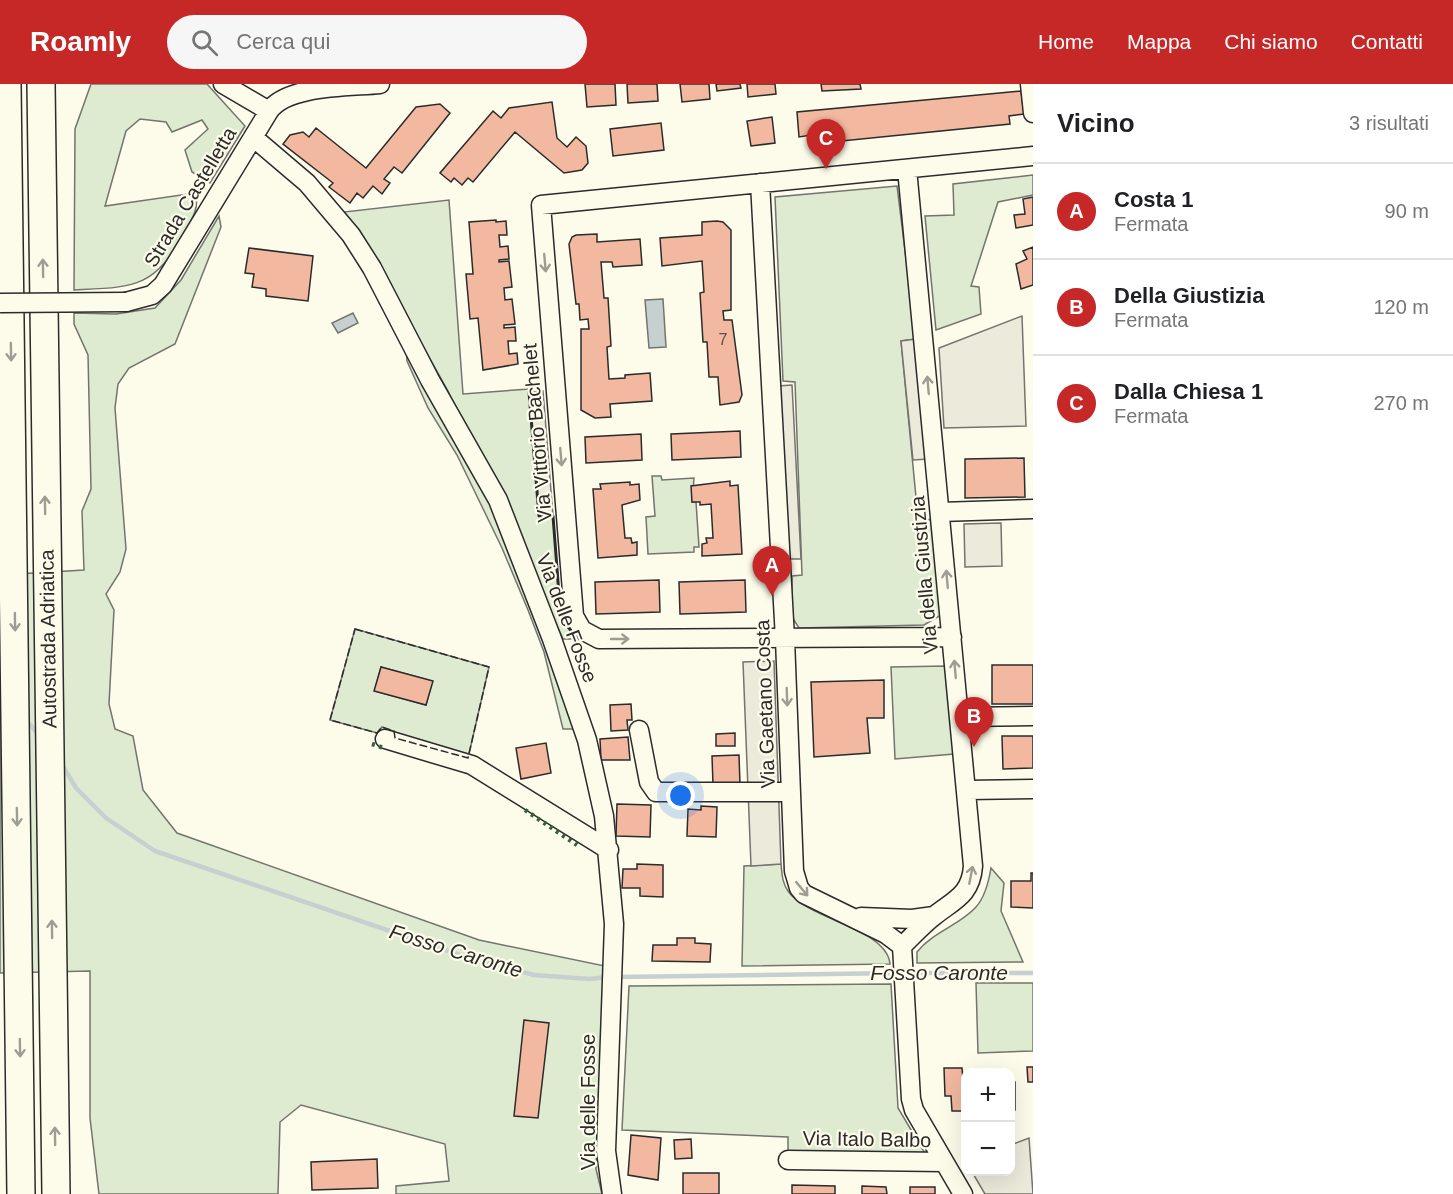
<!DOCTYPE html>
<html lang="it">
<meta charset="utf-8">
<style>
:root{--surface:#fff;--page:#f6f6f6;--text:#202124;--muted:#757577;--line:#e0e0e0;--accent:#c62828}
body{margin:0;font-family:Helvetica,sans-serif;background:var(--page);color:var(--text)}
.controls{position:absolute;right:18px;bottom:18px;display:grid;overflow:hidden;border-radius:12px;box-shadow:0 6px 24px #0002}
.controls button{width:54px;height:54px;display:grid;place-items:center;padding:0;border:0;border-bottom:2px solid var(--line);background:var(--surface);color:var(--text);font:30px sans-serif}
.you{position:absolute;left:681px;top:712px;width:21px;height:21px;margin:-15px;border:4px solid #fff;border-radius:50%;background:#1a73e8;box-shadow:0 0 0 9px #1a73e833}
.badge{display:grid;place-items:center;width:39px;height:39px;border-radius:50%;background:var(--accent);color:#fff;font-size:20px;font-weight:700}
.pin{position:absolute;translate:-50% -50px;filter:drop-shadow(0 2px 3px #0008)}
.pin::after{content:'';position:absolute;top:32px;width:21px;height:18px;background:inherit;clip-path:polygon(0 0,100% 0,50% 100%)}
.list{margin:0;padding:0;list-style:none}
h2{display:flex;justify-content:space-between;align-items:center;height:78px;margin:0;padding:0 24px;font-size:26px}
h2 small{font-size:20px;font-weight:400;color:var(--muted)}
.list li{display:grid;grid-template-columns:39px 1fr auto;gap:18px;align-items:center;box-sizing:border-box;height:96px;padding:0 24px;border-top:2px solid var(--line)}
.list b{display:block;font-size:22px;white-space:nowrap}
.list p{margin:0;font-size:20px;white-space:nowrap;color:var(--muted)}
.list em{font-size:20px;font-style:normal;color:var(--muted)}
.icon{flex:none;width:33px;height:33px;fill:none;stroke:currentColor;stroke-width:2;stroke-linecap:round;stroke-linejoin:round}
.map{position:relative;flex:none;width:1033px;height:1110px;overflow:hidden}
header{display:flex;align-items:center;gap:36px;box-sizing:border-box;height:84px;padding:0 30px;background:var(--accent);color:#fff}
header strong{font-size:28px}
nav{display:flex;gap:33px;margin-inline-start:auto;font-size:21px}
.search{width:420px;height:54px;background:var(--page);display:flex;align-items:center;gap:15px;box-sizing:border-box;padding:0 21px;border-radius:33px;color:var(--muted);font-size:22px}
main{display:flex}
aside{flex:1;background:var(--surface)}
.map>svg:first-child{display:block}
</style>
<header>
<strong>Roamly</strong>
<div class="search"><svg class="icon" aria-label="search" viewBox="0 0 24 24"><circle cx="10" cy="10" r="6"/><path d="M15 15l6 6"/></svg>Cerca qui</div>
<nav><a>Home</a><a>Mappa</a><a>Chi siamo</a><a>Contatti</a></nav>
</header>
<main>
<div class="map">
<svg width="1033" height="1110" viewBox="0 0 1033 1110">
<rect width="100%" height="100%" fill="#fdfbea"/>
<path fill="#deebd1" stroke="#74746e" stroke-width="1.5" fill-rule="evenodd" d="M91,0h116l38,42 -35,57 -18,-11 -7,-22 23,-21 -6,-9 -30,12 -6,-10 -26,-3 -14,12 -21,75 90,-13c5,14 -3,26 -10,39 -31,57 -51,55 -111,58l1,-161z
M1033,91v20l-35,7 -27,84 8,1 2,27 -45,16 -11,-114 29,-1 -1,-31z
M897,102l19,153 -15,2 17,177 14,2 9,95 -17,10 -125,3 -7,-11v-41l10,-1 -7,-193 -12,-1 -8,-184z
M449,116l14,194 66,-5 10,127h14l7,92 4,14 14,17h-15l-115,-248 -90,-161 -14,-18z
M219,132l2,11 -46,117 -46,24 -11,16 -3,24 11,141 -6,23 -14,22 8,16 -5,94 6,25 18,7 10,54 34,43 302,107 126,26 -9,203 6,25h-206v-8l53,-5 -4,-37 -144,-39 -21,17 -2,72h-179l-9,-76v-147l-90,2v-398l84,-5 -2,-59 9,-22 -3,-134 -14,-31v-11l42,1 39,-6 26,-28z
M406,263l71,122 101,260h-15l-19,-77 -16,-42 -26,-62 -45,-93 -29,-47 -21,-47z
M652,392h9l1,4 32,-2 -2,24h4l3,45h-5v5l-46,2 -2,-37 9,-1z
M355,545l134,38 -21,91 -73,-20 -2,-7 -11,-4 -5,6 -47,-13zM381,583l51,14 -6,24 -51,-14z
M946,582l8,88 -59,5 -4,-92z
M781,780c1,9 1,19 7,27 20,29 99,37 102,73l-148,2 2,-100z
M991,784l13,15 -3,28 22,51 -106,1v-11c16,-20 43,-27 59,-45 9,-10 13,-27 15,-39z
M976,899h57v68l-55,2z
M891,900l7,124 28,47 -138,-3v-15l-166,-7 7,-144z"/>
<path fill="#eceadb" stroke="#74746e" stroke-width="1.5" d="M1022,232l4,110 -82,2 -5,-80z
M916,255l12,120 -15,1 -12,-119z
M792,301l9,174h-14l-9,-173z
M543,307l10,125h-14l-10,-124z
M1001,439l1,43 -37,1 -1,-43z
M774,577l7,203 -30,2 -8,-204z
M1029,1054l4,56h-48l-13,-22h38l1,-27z"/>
<path fill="#c7d0d0" stroke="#74746e" stroke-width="1.5" d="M663,215l3,48 -17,1 -4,-48z
M353,229l5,10 -20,10 -6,-10z"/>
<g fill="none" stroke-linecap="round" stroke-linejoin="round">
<path stroke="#c7d0d0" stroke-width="4.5" d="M25,635l14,16
M61,679l15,25 30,30 49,33 314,107 65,17 56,4 17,-2
M907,889h126
M616,893l282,-4"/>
</g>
<path fill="#f2b8a0" stroke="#2b2b2b" stroke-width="1.5" d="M585,0h30l1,21 -29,2z
M627,0h30l1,17 -30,2z
M680,0h29l1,15 -28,3z
M716,0h24l1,4 -24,3z
M747,0h28l1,10 -28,3z
M821,0h39l1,5 -39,2z
M1021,7l3,23 -15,2 1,8 -198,20 -1,-9 -12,2 -2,-25z
M552,18l5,36 10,9 9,-10 10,9 2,17 -6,7 -18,3 -49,-41 -42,50 -5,-4 -6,7 -8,-7 -3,4 -11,-9 53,-62 8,7 8,-10z
M440,20l10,9 -48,60 -8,-6 -10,12 6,4 -8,11 -9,-8 -10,12 -6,-5 -7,10 -21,-16 4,-4 -50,-39 7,-9 13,-3 6,5 7,-9 50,40 50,-61z
M772,33l3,26 -24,3 -4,-25z
M661,39l3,27 -51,6 -3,-27z
M1033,113v28l-17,3 -2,-13 11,-1 -2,-15z
M496,136v2l10,-1 1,14h-8l1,12 8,-1 1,13 -10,1v2l10,-1 3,26 -8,1 1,12 7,-1 3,25 -11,1v3l11,-1 1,14h-8l1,13 8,-1 1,11 -35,6 -5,-52 -8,1 -4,-45h7l-4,-52z
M717,137l6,1 8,8v80l-8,1 1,9h8l10,75 -3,7 -19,3 -2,-28h-9l-2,-35h-4l-3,-49 4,-1 -2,-31 -40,5 -2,-28 42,-3v-13z
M597,150v8l43,-3 2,26 -29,2 -1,-5h-11l3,36h4l3,48 -4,1 2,32 16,-1v-3l25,-2 2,28 -42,3 1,13 -16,1 -14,-8v-81h8l-1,-10 -8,1 -1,-16h-3l-7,-60 3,-7 4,-2z
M1033,163v38l-12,4 -5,-25 11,-5 -4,-8z
M249,164l64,8 -5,45 -42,-5v-7l-14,-2 2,-13 -9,-1z
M740,347l1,26 -69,3 -1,-26z
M641,350l1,26 -56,3 -1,-26z
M1024,374l1,39 -60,1v-39z
M730,397v5l8,-1 4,69 -40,2v-12l5,-1 -1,-5h7l-2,-34 -11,1v-3h-8l-1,-16z
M630,398v3l9,-1 1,16 -18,5 3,33h6l1,5 5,-1v13l-39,3 -5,-69h8l-1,-5z
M659,496l1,32 -64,2 -1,-32z
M745,496l1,32 -66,2 -1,-32z
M992,581h41v39h-41z
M381,583l52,14 -7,24 -52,-14z
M884,596v38h-17l3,35 -56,4 -3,-75z
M631,620l1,16h-5l1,10 -17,1 -1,-26z
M735,649v13h-19v-12z
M1002,652h31v32l-30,1z
M628,653l2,23h-29l-1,-21z
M546,659l5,30 -30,6 -5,-31z
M739,671l1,30h-27l-1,-29z
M617,720l34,1 -1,32 -34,-1z
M701,722l16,1 -1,30 -29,-1 1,-27 13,1z
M637,780l26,1v32l-23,-1v-8h-18l1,-19h14z
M1031,789h2v35l-22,-1v-26h20z
M677,854h18v5l16,1 -1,18 -58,-1 1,-16h24z
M524,936l25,3 -11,95 -24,-2z
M1027,983h6v15h-5z
M944,984h18l4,43h-14l-1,-15h-6z
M1010,998h5v28h-5z
M631,1051l30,3 -3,42 -30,-5z
M691,1055l1,19 -17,1 -1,-19z
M377,1075l1,29 -66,2 -1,-28z
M683,1089h36v21h-36z
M792,1101l43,1v8h-43z
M862,1102l24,1 1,7h-25z
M910,1103h25v7h-25z"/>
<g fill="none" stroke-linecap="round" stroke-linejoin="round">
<g stroke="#2b2b2b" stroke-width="21">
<path id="minor" d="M223,0l46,27
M1030,0l3,29
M253,53l54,46 44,52 21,33 58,112 68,120 54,139 35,101 17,76 10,108 -8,227 6,43
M760,99l25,456 9,232 5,17 5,6 82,40 16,12
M126,218l26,-7 11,-10 106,-174c18,-26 80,-24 111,-27
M940,428l93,-3
M952,553l-353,2 -17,-9 -8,-14 -33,-411 492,-49
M960,633l73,-1
M639,646l10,52 7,10h135
M385,655l87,26 137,85
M967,706l66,-1
M861,833l51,2 22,-3
M902,862c10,-9 20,-21 32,-30 20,-16 37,-21 39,-50l-66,-697
M902,862l9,153 3,11 49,84
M788,1076l156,2"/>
</g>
<g stroke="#2b2b2b" stroke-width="30">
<path id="highway" d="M7,0l14,1110
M41,0l15,1110"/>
</g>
<use href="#minor" stroke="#fdfbea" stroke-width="18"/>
<use href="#highway" stroke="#fdfbea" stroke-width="27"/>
<g stroke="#2b2b2b" stroke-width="21" stroke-linecap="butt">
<path id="minor-bridge" d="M0,219l126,-1"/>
</g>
<use href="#minor-bridge" stroke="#fdfbea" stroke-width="18"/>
<path stroke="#34623c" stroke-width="4.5" stroke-dasharray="3 4.5" stroke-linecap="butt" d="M372,660l12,4
M525,726l52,35"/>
<path stroke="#2b2b2b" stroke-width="1.5" stroke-dasharray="8 3" stroke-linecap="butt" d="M355,545l134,38 -21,91 -73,-20 -1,-7 -12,-4 -5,6 -47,-13z"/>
<path stroke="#2b2b2b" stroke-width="3" d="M529,308l10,124h14l7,92 4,14 14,17"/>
</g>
<defs><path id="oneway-shaft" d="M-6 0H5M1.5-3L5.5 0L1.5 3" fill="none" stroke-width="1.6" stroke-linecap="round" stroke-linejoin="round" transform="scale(1.5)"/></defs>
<g stroke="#9e9d94">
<use href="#oneway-shaft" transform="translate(545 179) rotate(85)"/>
<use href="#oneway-shaft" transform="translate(43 184) rotate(-91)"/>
<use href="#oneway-shaft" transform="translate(11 268) rotate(89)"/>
<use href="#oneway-shaft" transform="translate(928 301) rotate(-95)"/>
<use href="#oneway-shaft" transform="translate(561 373) rotate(85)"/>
<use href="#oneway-shaft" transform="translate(45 421) rotate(-91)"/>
<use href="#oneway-shaft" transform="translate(947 495) rotate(-95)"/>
<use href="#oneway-shaft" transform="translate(15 538) rotate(89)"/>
<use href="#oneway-shaft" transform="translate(620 555)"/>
<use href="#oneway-shaft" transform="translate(955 585) rotate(-95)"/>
<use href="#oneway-shaft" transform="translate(787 613) rotate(88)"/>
<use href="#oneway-shaft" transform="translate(17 733) rotate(89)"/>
<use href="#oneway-shaft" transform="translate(971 791) rotate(-79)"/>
<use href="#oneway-shaft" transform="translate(802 805) rotate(50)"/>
<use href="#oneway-shaft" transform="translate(52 845) rotate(-91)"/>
<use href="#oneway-shaft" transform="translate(20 964) rotate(89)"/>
<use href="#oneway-shaft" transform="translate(55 1052) rotate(-91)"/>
</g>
<g text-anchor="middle" stroke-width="4.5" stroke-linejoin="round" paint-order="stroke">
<g font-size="16" fill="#5d4e48">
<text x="723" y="261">7</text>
</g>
<g font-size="20" fill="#2b2b2b" stroke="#fdfbea">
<text transform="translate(190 113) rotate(-59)" y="7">Strada Castelletta</text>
<text transform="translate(537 349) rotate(-95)" y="7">Via Vittorio Bachelet</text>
<text transform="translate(924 491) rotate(-95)" y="7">Via della Giustizia</text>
<text transform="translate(567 534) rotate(69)" y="7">Via delle Fosse</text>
<text transform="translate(48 555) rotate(-91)" y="7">Autostrada Adriatica</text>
<text transform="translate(765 620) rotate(-92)" y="7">Via Gaetano Costa</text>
<text transform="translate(588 1018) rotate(-90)" y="7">Via delle Fosse</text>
<text transform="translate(867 1055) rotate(1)" y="7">Via Italo Balbo</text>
</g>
<g font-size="21" font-style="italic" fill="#2b2b2b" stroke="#fdfbea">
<text transform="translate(456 867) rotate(17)" y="7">Fosso Caronte</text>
<text x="939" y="896">Fosso Caronte</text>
</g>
</g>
</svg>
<div class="controls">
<button>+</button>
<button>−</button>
</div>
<div class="you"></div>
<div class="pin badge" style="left:772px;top:512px">A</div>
<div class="pin badge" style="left:974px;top:663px">B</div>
<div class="pin badge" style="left:826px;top:85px">C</div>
</div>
<aside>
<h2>Vicino<small>3 risultati</small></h2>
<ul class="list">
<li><span class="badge">A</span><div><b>Costa 1</b><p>Fermata</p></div><em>90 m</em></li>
<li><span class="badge">B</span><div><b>Della Giustizia</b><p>Fermata</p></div><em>120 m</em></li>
<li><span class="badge">C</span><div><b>Dalla Chiesa 1</b><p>Fermata</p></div><em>270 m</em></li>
</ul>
</aside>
</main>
